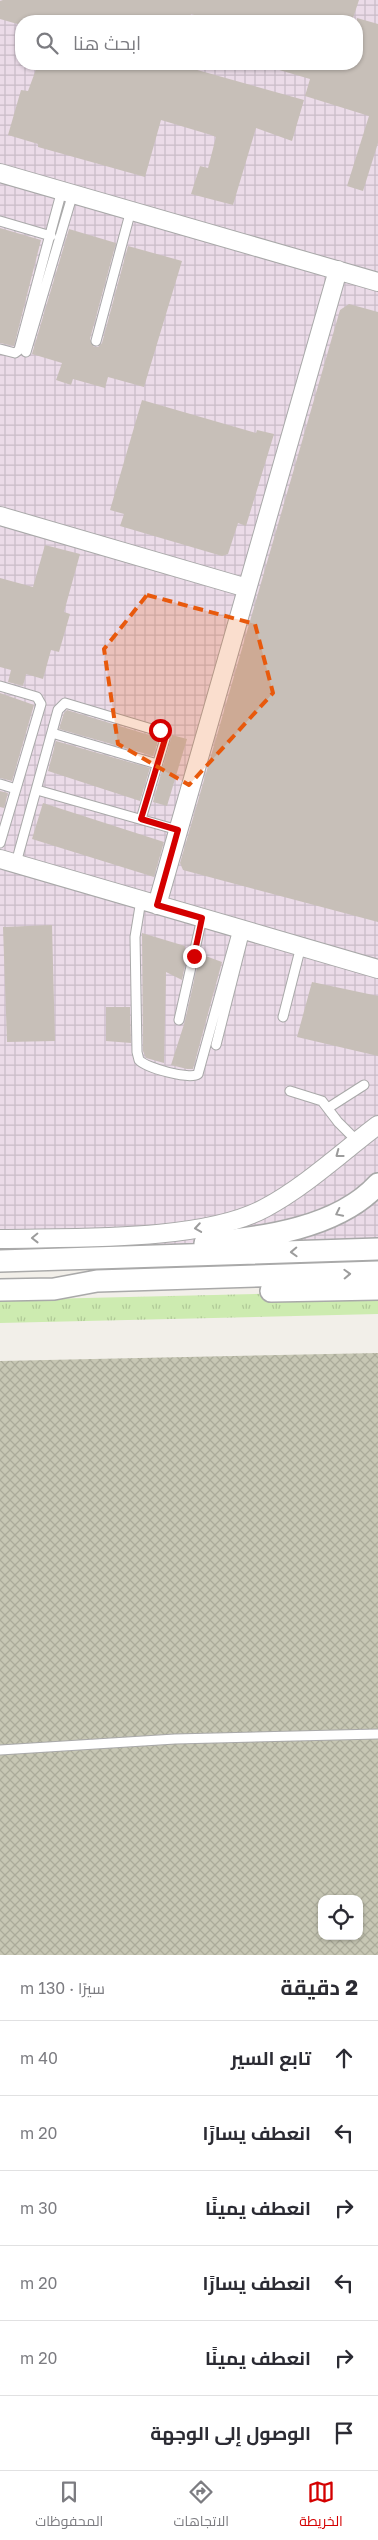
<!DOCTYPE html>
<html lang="ar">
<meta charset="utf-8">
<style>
:root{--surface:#fff;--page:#f2f2f3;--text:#2b2b33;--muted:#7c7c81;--line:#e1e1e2;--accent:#d40000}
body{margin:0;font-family:"Golos Text",Cairo,sans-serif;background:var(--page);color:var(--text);direction:rtl}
.controls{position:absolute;right:15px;bottom:15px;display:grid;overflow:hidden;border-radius:10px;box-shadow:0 1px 4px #0004}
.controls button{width:45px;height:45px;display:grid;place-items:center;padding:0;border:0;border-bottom:1px solid var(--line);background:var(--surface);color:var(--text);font:25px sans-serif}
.stop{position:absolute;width:15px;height:15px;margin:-11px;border:4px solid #d40000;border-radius:50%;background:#fff}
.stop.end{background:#d40000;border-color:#fff;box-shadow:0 1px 5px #0008}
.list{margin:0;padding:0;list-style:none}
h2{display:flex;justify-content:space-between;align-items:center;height:65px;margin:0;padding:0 20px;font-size:21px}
h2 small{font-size:16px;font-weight:400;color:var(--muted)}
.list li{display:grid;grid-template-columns:32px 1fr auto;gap:15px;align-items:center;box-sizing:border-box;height:75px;padding:0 20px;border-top:1px solid var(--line)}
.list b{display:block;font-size:19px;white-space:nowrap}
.list em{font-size:16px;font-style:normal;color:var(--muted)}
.icon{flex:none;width:28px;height:28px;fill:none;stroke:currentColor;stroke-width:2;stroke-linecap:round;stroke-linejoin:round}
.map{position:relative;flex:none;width:378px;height:1955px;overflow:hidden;direction:ltr}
.search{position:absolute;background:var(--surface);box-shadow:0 1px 4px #0004;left:15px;right:15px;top:15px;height:55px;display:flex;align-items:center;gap:12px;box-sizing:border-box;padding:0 18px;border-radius:20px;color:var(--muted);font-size:19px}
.sheet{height:515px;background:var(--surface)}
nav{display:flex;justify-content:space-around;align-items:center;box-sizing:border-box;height:70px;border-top:1px solid var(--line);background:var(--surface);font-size:14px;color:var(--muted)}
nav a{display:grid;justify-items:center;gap:2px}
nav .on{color:var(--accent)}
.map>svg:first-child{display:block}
</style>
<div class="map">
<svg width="378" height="1955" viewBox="0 0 378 1955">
<defs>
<pattern id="industrial-grid" width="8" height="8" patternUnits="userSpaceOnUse" patternTransform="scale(1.25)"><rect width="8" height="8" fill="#ebdbe8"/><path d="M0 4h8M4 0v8" fill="none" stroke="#c9bcc7"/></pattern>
<pattern id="construction-cross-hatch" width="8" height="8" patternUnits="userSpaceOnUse" patternTransform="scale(1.25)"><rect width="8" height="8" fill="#c7c7b4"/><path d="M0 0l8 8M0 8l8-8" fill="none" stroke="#abab9a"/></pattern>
<pattern id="grass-tufts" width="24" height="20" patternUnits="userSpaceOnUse" patternTransform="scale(1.25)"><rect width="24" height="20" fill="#cdebb0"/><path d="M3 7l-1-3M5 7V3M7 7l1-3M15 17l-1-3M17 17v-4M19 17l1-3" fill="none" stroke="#b0c997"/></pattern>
</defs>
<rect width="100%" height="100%" fill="#f2efe9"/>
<path fill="url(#industrial-grid)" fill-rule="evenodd" d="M0,0h378v1259l-378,11zM21,21h336v43h-336z"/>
<path fill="url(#construction-cross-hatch)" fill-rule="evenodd" d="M378,1353v602h-378v-594zM322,1899h37v37h-37z"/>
<path fill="url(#grass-tufts)" d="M378,1291v23l-378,9v-23z"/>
<path fill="#c7bfb8" d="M3,0h356l-7,21h-139l-22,-7 -2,7h-168v4l-21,-6v-18z
M357,18l21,6v119l-15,48 -16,-5 22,-70 -64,-20 5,-17 -41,-12 1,-3h87z
M38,64h138l128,36 -12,41 -36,-13 -23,77 -42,-11 9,-28 8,2 8,-31 -5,-2 -50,-15 -16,57 -107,-30v-3l-30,-9 13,-45 7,1z
M0,228l41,12 -27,106 -14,-3z
M69,229l47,14 -26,96 4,8h4l4,-4 26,-97 54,15 -38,126 -36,-10 -3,11 -32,-9 -2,6 -15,-5 6,-17 -30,-9z
M349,304l29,8v610l-195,-52 -3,-7 160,-553z
M142,400l114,33 1,-3 17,4 -28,92 -8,-3 -10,31 -6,2 -102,-30 4,-12 -14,-4z
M45,545l35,9 -16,58 6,2 -11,38 -8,-2 -8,29 -17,-5 -3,12 -15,-4 3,-12 -11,-3v-89l33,9z
M0,693l34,12 -22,76 -12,-3z
M67,710l92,28 -6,18 -94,-27 5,-16z
M172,735l15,4 -20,67 -14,-4z
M56,741l94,27 -10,33 -92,-30z
M0,791l8,2 -4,15 -4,-1z
M43,803l121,39 -10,35 -122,-38z
M52,925l3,116 -48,1 -4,-115z
M142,933l43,13v3l3,1 -6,30 -16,-8 -2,91 -18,-5 -3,-7z
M200,954l22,8 -29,107h-6l-16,-4 14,-44z
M312,982l66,14v60l-81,-19z
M106,1007h24l1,36 -25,-2z"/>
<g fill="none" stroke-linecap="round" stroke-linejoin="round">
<g stroke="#a9a9a9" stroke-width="11">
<path id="service" d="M0,221l51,15
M96,341l35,-131
M0,349l15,4 4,-3 43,-160
M26,352l47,-159
M0,686l37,11 4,7 -41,139
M52,733l105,31
M0,784l16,5
M37,790l141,40
M16,863l42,-153 7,-7 100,30v6l-24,80
M141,900l-6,37 2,115 2,8c7,8 51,20 59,14l40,-145
M283,1017l18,-71
M179,1020l23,-102
M216,1045l29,-115
M290,1091l32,10 16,21 19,19
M328,1108l36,-23
M0,1750l175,-11 203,-5"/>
</g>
<g stroke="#a9a9a9" stroke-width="20">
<path id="minor" d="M0,173l378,109
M0,516l247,72
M0,859l378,110
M157,905l181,-635
M0,1239c73,-2 202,3 265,-31 41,-22 77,-56 113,-83"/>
</g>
<g stroke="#a9a9a9" stroke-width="24">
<path id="tertiary" d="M205,1243c57,-5 133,-15 173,-59
M0,1261l378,-12
M0,1290l54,-1 43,-8 281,-9
M271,1291l107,-2"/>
</g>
<use href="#service" stroke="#fff" stroke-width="9"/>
<use href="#minor" stroke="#fff" stroke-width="18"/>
<use href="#tertiary" stroke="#fff" stroke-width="21"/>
</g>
<defs><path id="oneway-chevron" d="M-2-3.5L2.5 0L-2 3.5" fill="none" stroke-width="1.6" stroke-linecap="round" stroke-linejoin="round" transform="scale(1.25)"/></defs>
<g stroke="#9c9c9c">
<use href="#oneway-chevron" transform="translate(339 1154) rotate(143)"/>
<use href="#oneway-chevron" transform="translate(339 1213) rotate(154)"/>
<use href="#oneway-chevron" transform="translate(198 1228) rotate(171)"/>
<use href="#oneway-chevron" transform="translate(35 1238) rotate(179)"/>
<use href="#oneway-chevron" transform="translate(294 1252) rotate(178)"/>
<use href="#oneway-chevron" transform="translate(347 1274) rotate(-2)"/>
</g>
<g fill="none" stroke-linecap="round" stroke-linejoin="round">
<path stroke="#d40000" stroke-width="6" d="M160,730l5,3v6l-24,80 37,11 -21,75 45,13 -8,38"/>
</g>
<path fill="#e8590c" fill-opacity="0.2" stroke="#e8590c" stroke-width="4" stroke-dasharray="10 6" stroke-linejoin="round" d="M147,595l108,29 18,69 -84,92 -71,-41 -14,-95z"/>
</svg>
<div class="controls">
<button><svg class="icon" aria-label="locate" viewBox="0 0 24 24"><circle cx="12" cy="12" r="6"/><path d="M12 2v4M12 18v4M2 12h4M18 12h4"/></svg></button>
</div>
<div class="stop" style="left:160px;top:730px"></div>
<div class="stop end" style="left:194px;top:956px"></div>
<div class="search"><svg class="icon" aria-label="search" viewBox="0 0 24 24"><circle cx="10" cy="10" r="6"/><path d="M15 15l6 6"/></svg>ابحث هنا</div>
</div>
<section class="sheet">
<h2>2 دقيقة<small>سيرًا · 130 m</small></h2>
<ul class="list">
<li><svg class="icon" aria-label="ahead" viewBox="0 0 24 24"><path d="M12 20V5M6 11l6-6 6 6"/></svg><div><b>تابع السير</b></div><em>40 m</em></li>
<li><svg class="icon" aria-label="left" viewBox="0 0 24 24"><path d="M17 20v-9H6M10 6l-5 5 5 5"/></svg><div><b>انعطف يسارًا</b></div><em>20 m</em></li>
<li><svg class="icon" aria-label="right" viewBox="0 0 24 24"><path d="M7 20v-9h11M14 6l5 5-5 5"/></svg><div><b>انعطف يمينًا</b></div><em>30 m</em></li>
<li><svg class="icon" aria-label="left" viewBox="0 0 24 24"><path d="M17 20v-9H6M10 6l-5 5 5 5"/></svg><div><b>انعطف يسارًا</b></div><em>20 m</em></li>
<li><svg class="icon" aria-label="right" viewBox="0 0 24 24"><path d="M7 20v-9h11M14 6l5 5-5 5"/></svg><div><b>انعطف يمينًا</b></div><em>20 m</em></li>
<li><svg class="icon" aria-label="arrive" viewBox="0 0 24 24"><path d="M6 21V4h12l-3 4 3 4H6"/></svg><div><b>الوصول إلى الوجهة</b></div></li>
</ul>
</section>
<nav>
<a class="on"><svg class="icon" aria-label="map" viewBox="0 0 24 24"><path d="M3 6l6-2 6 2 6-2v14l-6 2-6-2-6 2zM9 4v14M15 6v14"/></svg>الخريطة</a>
<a><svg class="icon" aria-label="directions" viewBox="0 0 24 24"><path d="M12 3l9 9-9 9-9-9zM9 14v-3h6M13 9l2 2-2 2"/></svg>الاتجاهات</a>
<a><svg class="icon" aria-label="saved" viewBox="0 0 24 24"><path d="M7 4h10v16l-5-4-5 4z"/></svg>المحفوظات</a>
</nav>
